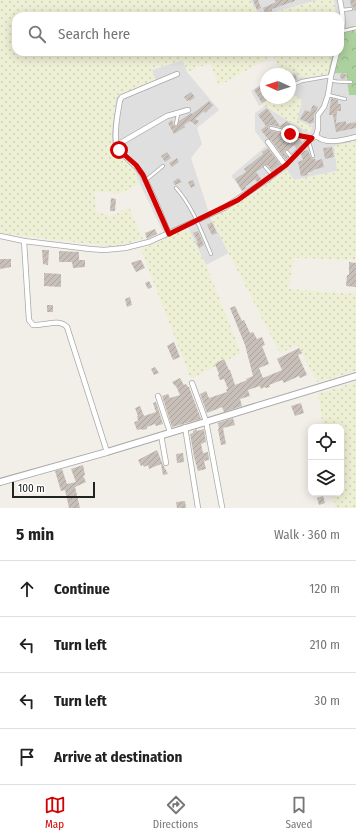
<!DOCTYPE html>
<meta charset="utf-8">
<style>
:root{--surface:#fff;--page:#f6f6f6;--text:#222;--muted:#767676;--line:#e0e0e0;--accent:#d40000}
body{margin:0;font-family:"Fira Sans Condensed",sans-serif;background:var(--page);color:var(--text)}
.controls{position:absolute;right:12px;bottom:12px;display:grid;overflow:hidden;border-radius:8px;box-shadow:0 2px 10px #0003}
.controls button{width:36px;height:36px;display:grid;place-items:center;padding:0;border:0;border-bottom:1px solid var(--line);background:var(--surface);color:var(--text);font:20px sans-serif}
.compass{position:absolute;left:260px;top:68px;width:36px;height:36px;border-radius:50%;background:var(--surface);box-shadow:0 2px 10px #0003;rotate:273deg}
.scale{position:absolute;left:12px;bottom:10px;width:83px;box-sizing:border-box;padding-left:4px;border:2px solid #222;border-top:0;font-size:11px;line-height:14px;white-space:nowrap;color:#222;-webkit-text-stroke:3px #fff;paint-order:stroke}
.stop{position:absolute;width:12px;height:12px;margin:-9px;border:3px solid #d40000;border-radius:50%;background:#fff}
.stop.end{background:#d40000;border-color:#fff;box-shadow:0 1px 4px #0008}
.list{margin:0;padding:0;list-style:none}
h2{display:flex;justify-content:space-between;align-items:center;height:52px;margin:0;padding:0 16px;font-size:17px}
h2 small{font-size:13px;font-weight:400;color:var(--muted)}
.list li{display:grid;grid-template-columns:26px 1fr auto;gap:12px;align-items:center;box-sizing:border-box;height:56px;padding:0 16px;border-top:1px solid var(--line)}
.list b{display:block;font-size:15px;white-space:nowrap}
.list em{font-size:13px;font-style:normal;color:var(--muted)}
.icon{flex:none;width:22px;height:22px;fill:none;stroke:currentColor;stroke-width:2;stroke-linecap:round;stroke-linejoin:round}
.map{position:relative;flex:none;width:356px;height:508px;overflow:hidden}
.search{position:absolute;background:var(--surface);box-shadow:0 2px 10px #0003;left:12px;right:12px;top:12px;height:44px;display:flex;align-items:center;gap:10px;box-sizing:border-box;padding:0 14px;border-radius:12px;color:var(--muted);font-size:15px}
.sheet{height:276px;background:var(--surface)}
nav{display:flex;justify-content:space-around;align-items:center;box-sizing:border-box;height:56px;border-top:1px solid var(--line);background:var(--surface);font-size:11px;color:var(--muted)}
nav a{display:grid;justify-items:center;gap:2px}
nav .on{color:var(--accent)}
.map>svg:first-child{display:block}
</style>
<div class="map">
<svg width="356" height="508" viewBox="0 0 356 508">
<defs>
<pattern id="farmland-dots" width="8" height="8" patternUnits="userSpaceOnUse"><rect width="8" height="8" fill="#eef0d5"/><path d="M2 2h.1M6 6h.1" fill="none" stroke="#ccceb7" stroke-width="1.8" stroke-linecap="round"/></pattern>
<pattern id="forest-crowns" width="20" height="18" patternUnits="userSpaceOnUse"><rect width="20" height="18" fill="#add19e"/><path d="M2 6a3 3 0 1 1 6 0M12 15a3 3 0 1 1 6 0" fill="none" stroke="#95b388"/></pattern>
<pattern id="building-hatch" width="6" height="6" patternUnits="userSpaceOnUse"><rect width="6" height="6" fill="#c7bfb8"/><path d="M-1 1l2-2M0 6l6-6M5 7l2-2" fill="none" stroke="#aba49e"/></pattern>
</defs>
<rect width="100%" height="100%" fill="#f2efe9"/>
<path fill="#e0dfdf" d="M250,0h68l-58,16z
M334,0h22v26l-16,3v-13h-4z
M183,60l4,12 32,38 -22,18 5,16 -11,14 20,61 18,34 -23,12 -18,-37 -22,10 -26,-54 -5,-13 -24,-24 5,-50 39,-16 -3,-11z
M297,72l2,6 47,-5 3,22h7v52l-1,-6 -18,30 -43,9 -7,-10 -39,27 -17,-21 35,-30 -11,-15v-18l10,-7 27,17 18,9 2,-5 -15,-7 5,-20 -12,-7v-19h-3z
M266,81v17h7l-14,8 -8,-15z"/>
<path fill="url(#farmland-dots)" d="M0,0h250l10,16 58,-16h16l2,16h-320v36h317l-5,22 -29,4 -2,-6 -15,2 -9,-19 -54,31 -9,-23 -23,9 -4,-12 -31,9 4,12 -40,16 -5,50 24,24 5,13 -22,10 -23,-3 1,21 16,4 17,-9 14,32 -28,8 -115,-14z
M290,93l12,7 -5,20 15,7 -2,6 -18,-10 -27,-17h-6l14,-8h17z
M354,141l2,6v113l-62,-2 -6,31 68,5v77l-39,11 -19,-37 -18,8 -69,-134 37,-22 39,-27 7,10 43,-9 -3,-25z
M188,228l18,37 35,88 -50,26 -50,-129z
M356,382v126h-21l-2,-15h8v-66h-18l-5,-33z"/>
<path fill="url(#forest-crowns)" d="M354,26l2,7v62h-7l-3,-22 -18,1 5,-22h7v-23z"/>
<path fill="url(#building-hatch)" d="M253,0h5l3,8 -4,2z
M275,0h20v1l-23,8v2l-7,2 -2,-5 11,-5 2,-1z
M350,0h6v10l-3,1 1,-3 -3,-2z
M340 76a3 3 0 1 1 6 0a3 3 0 1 1-6 0Z
M295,74l2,6 -7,3v-7z
M260,86l6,12 2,1 -6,4 -8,-13z
M191,92l4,5 -5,4 -1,-1 -2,1 -3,-4z
M331,98l7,2v4h3v7h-4l-1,12 10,-2v3l10,-2v6l-20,4 -3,-17h-4z
M209,101l4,4 -8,8 -1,-2 -9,8 4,2 -3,4 -6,-4 -6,4 1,2 -11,7 -6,-11 4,-3 2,6h3l2,-5 12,-8 1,1z
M313,105l5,2 -4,8v8l-2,-1 -1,2 -11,-5 5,-9 5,2z
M267,108l13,18 7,-5 8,9 -1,1 -23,-6 -3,2 1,3 30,8 3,4 -6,6 -2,-3 -6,5h-3l-1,3 4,4 -3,2 -14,-19 -4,-2 -6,-8 5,-4 -8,-11z
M332,147l2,10 -9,2 -2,-11z
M268,148l12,16 -8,7 -5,-6h-3l-2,3 -6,4 5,7 -4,3 -2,-3 -10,8 1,1 -4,3 -7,-12 11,-7 -2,-3 19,-15 -1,-2z
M308,150l3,8 4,1v2l7,-2 2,8 -11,3v1l-6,2 1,2 -7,1 -3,-14 5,-2 -2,-6 3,-3z
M167,152l4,6 -6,4 -4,-6z
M177,158l2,4 -7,5 -3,-4z
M178,178l4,4 -7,3 -2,-3z
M193,180l2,6 -4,2 -3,-6z
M111,198l5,1 -1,12h-5z
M212,222l5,11 -5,2 -5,-10z
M155,229l2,5 -10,5 -2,-6z
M198,231l6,14 -5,3 -3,-5 2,-1 -5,-9z
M42,250h7l-1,15 -5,-1z
M59,251l20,1v8h6v7l-12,1 -1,-6h-13z
M0,259h11v8l-11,2z
M139,260h2l4,8 -9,4 -5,-9z
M349,262l7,1v24l-10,-1 1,-11h2z
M44,273l17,1v13l-17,-1z
M149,281l3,6 -4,2 -3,-6z
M130,297l2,8 -5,2 -2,-8z
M47,305h6v7h-6z
M235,306l7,15 2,-1 6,13 3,-1 4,7 5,-2 3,8 -3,1 7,18 -10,4 4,10 19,-8 -5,-11 22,-11 3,5 -4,2 9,20 -7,3 -1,-2 -15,7 -2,-3 -13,5 1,2 -4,1 -1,-1 -4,2 -1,-3 -12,4 2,6 -10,3 2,7 -18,6 -2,-5 -15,6 -7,-19 6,-3 3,7 18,-6 -1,-3h2l-4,-10 -4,1 -2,-5 1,-1 -4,-10 9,-5 5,11h1l5,15 12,-5 -1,-1 7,-3 -8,-31 -15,-37z
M174,342l6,15 -7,3 -6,-14z
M155,367l4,6 -5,2 -3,-6z
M180,378l4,7 2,-1 2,3h1l12,32 -29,8 -10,-31 6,-2 2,4 10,-3 -4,-9h-1l-3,-4z
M156,402l7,22 -7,2 -1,-2 -8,3v2l-5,1v-1l-5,1 -3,-8 4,-1 -1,-5h1l-3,-8 5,-2 4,10 12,-4 -3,-9z
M301,403l3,10 -9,3 -4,-10z
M233,418l2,7 -12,3 3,16 -5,1 -3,-16h1l-1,-6z
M197,429v2l7,-2 2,13 -5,2 2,9 5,-1 1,8 -5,1 2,8 -8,2 -4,-14 -4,-23 3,-1v-2z
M157,450l6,15 5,9 -5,1 -2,-11 -12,5 -1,-4 -4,2 -1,-2 -2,1 -3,-6z
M183,453l1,9 -7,1 -1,-9z
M83,465l2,10 -2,1 3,6 -11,5 5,21h-11l-4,-18 -4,1 -6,-20 7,-2 5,15 9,-2 -5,-13z
M323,496l2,7 -6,2 -2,-7z
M185,501l1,7h-9l-1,-6z"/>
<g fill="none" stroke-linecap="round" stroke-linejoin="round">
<g stroke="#a9a9a9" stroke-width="4">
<path id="service" d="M342,10l9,-1
M343,31l13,-3
M331,80c6,3 12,1 20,2
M290,86l12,-5 29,-5
M328,95l17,4
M176,124l2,-10
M271,128l40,10
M309,142l4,14
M287,152l5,6
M265,167l7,8
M146,180l17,-14
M176,188c17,19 25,43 35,66"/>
</g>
<g stroke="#a9a9a9" stroke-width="6">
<path id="minor" d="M340,0c3,15 4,27 0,42
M316,136c11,9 27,4 40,1
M268,142l17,23
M117,145l50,-29 21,-6
M169,234c-8,-19 -17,-43 -27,-60 -6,-10 -21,-18 -25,-28 -4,-11 1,-34 3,-46l2,-3 55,-23
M0,236l24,5 66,8 14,1 21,-2 24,-6 75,-34 44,-29 17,-14 23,-24 8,-5 2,-7v-14l6,-8 4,-12 3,-19 6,-24
M24,241l5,79 4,5c11,1 26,-7 34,2l40,125
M192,383l14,38 16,86
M158,396l12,36
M185,427l13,81
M161,435l5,28"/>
</g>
<g stroke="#a9a9a9" stroke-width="8">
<path id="tertiary" d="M0,482l107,-30 249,-76"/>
</g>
<use href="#service" stroke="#fff" stroke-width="2.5"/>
<use href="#minor" stroke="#fff" stroke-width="4.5"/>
<use href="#tertiary" stroke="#fff" stroke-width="6"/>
</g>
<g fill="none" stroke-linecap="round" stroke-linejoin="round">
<path stroke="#d40000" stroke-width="5" d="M119,150l17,15 7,10 26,59 69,-34 48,-35 26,-27 -22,-4"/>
</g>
</svg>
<div class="controls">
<button><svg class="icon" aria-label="locate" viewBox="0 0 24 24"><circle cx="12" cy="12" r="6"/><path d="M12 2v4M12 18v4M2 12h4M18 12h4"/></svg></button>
<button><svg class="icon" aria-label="layers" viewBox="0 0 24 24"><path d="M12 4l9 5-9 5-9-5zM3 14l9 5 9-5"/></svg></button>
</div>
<svg class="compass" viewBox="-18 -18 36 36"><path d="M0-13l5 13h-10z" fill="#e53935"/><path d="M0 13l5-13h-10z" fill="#767676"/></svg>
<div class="scale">100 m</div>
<div class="stop" style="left:119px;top:150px"></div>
<div class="stop end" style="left:290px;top:134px"></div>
<div class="search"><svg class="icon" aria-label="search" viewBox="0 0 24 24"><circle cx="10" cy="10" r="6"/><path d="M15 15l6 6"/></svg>Search here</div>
</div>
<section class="sheet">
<h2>5 min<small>Walk · 360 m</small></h2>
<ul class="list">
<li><svg class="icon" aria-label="ahead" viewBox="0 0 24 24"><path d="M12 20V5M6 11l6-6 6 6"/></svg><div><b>Continue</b></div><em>120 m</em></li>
<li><svg class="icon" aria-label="left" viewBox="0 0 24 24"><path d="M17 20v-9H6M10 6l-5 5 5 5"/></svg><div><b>Turn left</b></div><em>210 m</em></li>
<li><svg class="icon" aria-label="left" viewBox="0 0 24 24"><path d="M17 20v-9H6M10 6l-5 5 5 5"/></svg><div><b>Turn left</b></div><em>30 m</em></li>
<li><svg class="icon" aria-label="arrive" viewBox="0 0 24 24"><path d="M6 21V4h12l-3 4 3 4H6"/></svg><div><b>Arrive at destination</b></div></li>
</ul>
</section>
<nav>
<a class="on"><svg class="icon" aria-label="map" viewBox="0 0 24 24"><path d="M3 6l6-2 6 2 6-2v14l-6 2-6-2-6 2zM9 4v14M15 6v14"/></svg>Map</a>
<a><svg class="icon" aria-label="directions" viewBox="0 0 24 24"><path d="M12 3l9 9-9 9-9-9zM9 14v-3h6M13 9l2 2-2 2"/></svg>Directions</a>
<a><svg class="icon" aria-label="saved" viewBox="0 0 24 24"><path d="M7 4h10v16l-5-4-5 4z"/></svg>Saved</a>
</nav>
